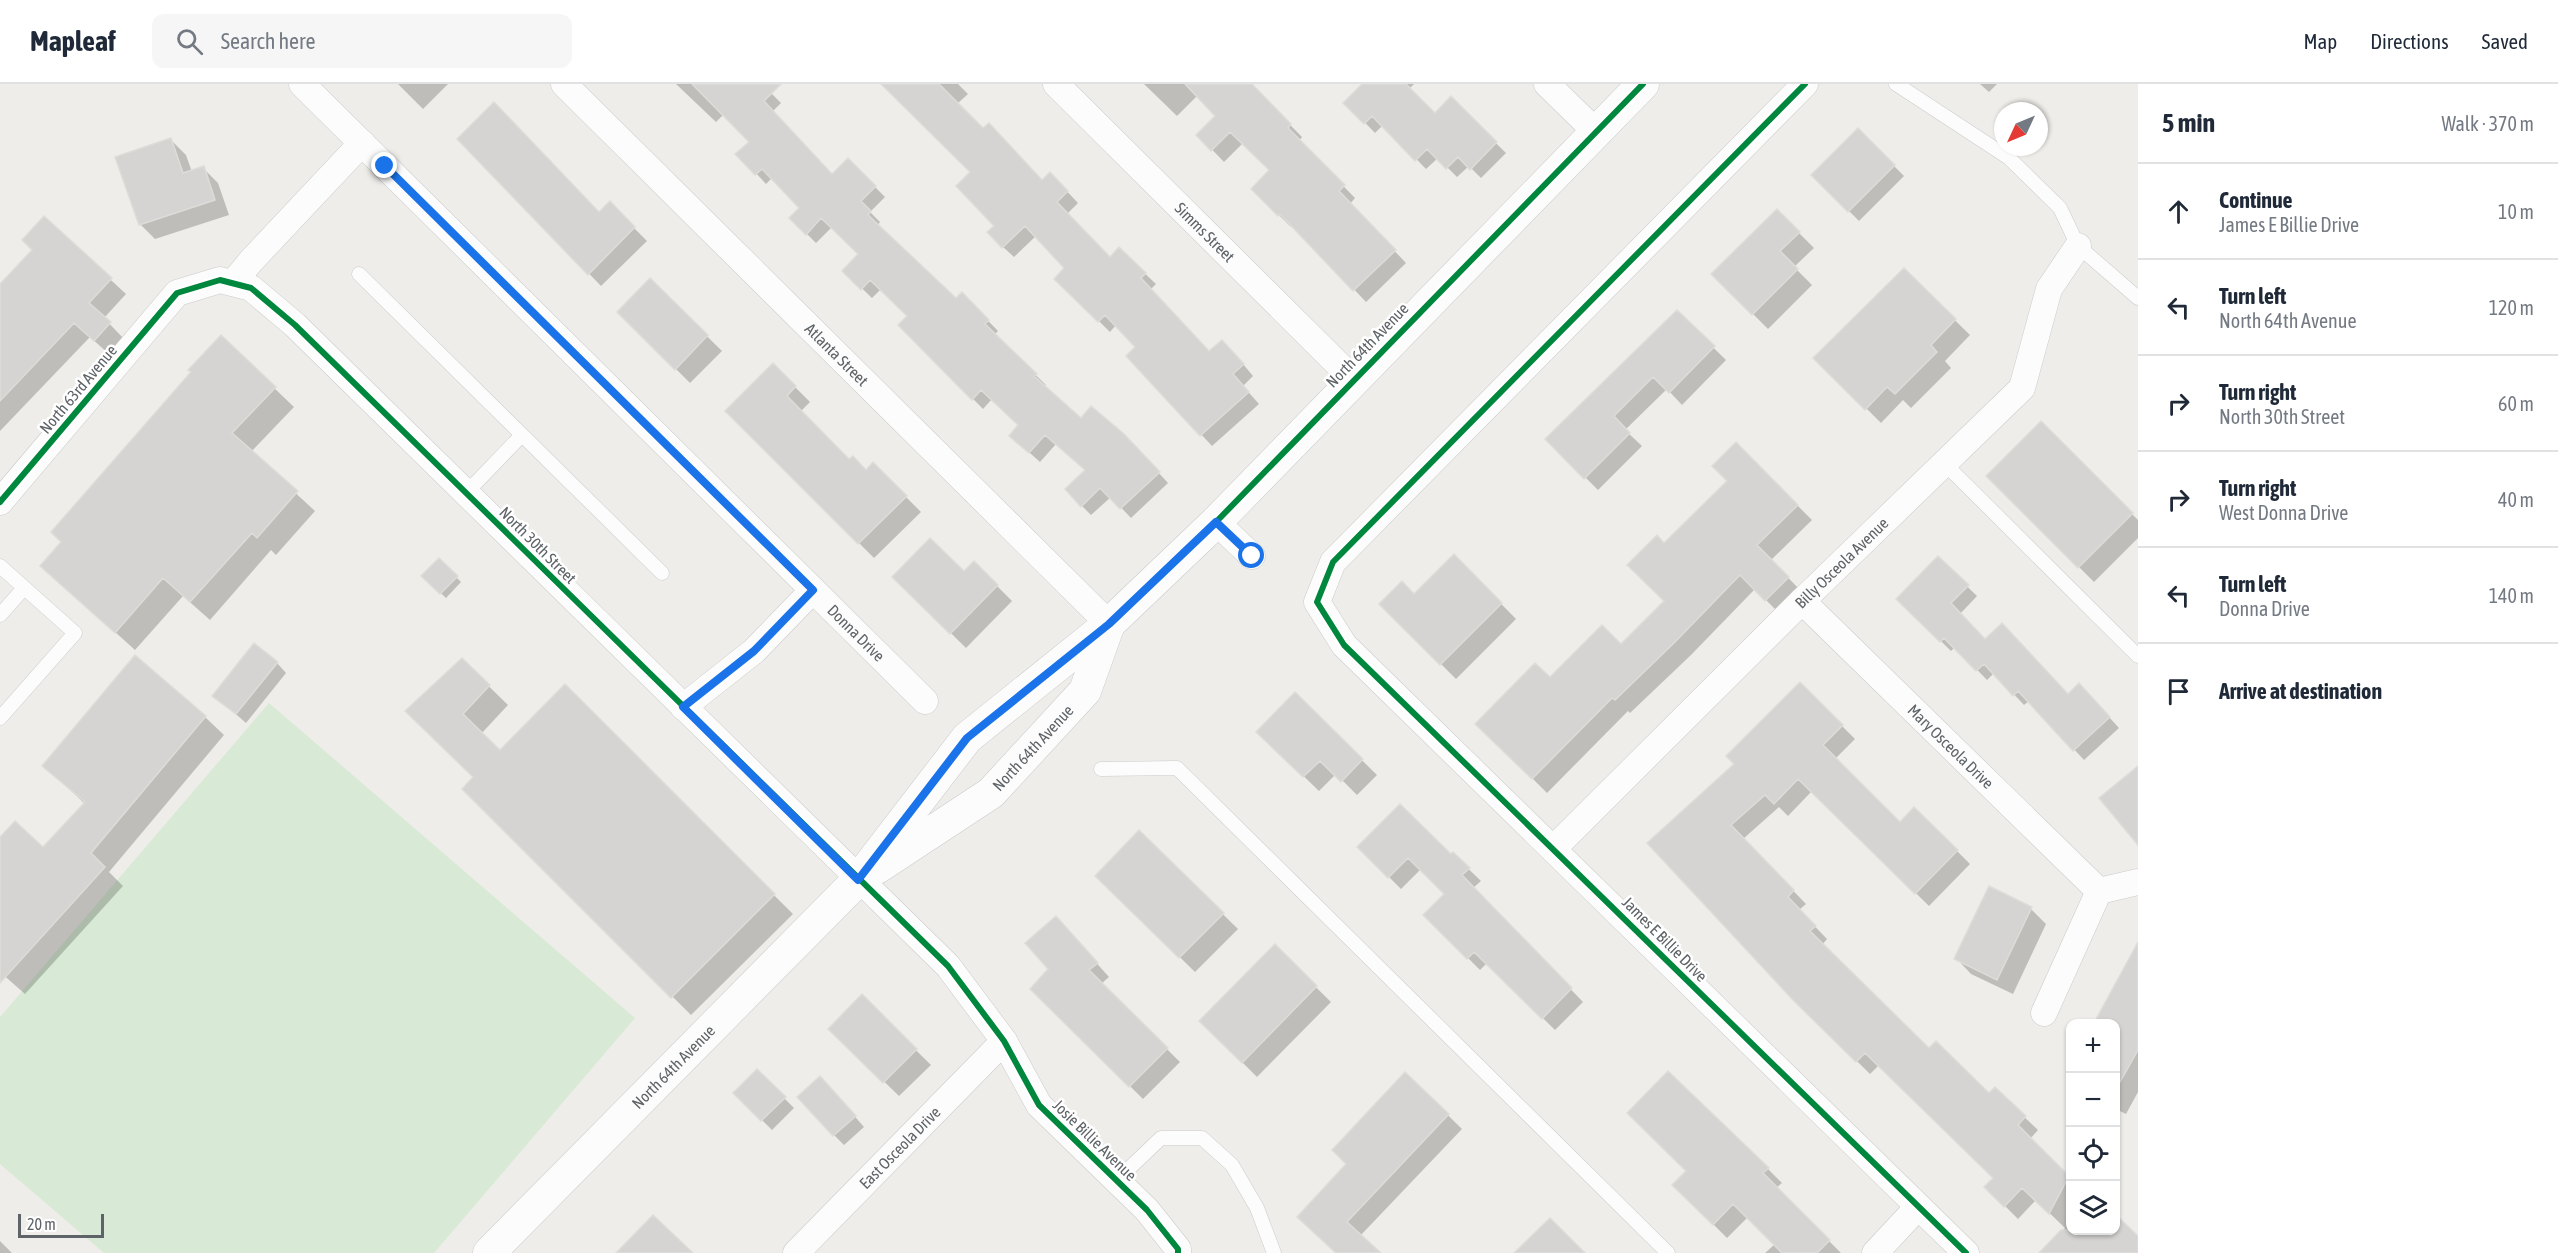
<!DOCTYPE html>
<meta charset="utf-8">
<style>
:root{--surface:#fff;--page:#f6f6f7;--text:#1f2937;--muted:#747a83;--line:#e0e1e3}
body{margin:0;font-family:"Asap Condensed",sans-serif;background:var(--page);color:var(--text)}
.controls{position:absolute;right:18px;bottom:18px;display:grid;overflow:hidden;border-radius:12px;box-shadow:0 2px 4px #0004}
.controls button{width:54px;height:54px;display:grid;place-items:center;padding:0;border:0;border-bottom:2px solid var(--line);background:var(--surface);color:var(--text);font:30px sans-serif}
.compass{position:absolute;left:1994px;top:18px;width:54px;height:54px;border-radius:50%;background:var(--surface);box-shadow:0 2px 4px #0004;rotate:226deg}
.scale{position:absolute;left:18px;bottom:15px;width:86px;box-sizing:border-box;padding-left:6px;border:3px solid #5e6367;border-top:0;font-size:16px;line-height:21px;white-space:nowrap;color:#5e6367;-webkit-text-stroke:4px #fff;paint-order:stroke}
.stop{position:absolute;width:18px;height:18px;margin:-14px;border:4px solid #1a73e8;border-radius:50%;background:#fff}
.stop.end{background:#1a73e8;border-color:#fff;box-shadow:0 2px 6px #0008}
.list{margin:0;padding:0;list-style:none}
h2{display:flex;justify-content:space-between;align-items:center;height:78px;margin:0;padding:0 24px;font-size:26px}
h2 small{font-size:20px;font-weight:400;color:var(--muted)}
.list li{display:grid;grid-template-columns:39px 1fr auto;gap:18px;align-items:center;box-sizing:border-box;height:96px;padding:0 24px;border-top:2px solid var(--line)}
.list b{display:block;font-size:22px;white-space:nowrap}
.list p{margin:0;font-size:20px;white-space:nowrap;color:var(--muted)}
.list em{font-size:20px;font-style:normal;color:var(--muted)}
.icon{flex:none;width:33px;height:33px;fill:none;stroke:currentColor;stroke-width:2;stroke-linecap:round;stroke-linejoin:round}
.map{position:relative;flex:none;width:2138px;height:1169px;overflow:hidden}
header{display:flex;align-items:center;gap:36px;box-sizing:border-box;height:84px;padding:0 30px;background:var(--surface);border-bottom:2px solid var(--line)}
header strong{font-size:28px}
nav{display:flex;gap:33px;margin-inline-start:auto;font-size:21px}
.search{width:420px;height:54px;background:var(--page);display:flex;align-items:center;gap:15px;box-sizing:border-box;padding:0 21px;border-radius:12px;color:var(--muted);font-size:22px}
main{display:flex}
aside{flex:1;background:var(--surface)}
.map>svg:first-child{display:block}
</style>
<header>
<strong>Mapleaf</strong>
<div class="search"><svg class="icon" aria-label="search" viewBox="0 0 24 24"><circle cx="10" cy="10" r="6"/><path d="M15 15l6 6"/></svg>Search here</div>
<nav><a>Map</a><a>Directions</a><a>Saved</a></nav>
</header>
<main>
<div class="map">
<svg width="2138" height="1169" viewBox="0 0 2138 1169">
<rect width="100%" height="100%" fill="#eeede9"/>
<path fill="#d8ead5" d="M269,619l366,315 -201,235h-330l-104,-89v-147z"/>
<path fill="#0003" d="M398,0h50l-25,25z
M676,0h86l19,19 -9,9 60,63 16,-15 37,37 -15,15 10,10 -3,4 79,74 6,-6 36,37 -4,4 52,50 -2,2 37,33 53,26 34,37 -37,35 -20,-21 -20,18 -9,-9 5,-35 -31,-27 -16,18 -19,-17 -1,-20 -28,-26 -9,10 -83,-84 9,-9 -28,-27 -9,9 -28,-27 16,-17 -28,-27 -16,16 -25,-25 10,-10 -29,-30 -6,6 -28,-30 13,-12 -27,-28 -8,8z
M883,0h75l10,10 -11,10 26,26 60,52 18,3 17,18 -11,11 43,45 9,-10 37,35 -6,6 60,63 23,-1 20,24 -10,10 16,18 -47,42 -84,-90 9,-9 -21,-22 -6,7 -54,-53 11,-11 -31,-32 -22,21 -11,-10 -31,-75z
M1144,0h106l52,53 -3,4 56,57 -5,6 56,59 -40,39 -73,-77 -2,2 -38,-38 18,-19 -28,-27 -19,19 -26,-27 20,-19 -20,-21 -21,21z
M1362,0h52l-5,5 26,26 16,-16 55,54 -25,25 -12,-12 -12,11 -19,-19 -12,11 -43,-44 -8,8 -29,-30z
M1980,0h17l-8,8z
M494,20l58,58 -2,3 49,49 11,-10 37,37 -46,45 -142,-147z
M1858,46l46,46 -45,45 -46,-46z
M171,56l15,15 6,17 11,-4 15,15 11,32 -74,24 -15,-15z
M1777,127l37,37 -20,19 18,18 -44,44 -55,-55z
M45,135l81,75 -22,24 20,21 -14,16 -20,-18 -90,94v-146l34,-35z
M1904,186l66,65 -25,26 6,7 -40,40 -8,-8 -22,23 -65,-65z
M650,196l72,71 -32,32 -71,-71z
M1677,228l49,48 -44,45 -15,-16 -42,41 17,16 -44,44 -51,-51z
M221,253l73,70 -43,45 64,59 -39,44 -5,-5 -61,70 -27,-24 -48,54 -93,-84z
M773,281l37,37 -10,10 49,49 17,10 7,-7 48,48 -47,46 -147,-147z
M2041,339l97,97v18l-44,44 -106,-106z
M1736,360l76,76 -41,40 31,32 -22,22 -25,-25 -64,66 -61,58 -2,-2 -81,82 -69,-69 72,-45 71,-33 45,-45 -2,-56 65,-64z
M1454,472l62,63 -60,60 -75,-75 33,-9z
M1938,474l39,38 -17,18 25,26 83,56 21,-1 30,33 -35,32 -55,-59 -5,4 -30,-32 -7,7 -32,-33 -4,4 -53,-52z
M439,476l22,22 -15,16 -23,-22z
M974,479l38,38 -46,47 -72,-71 70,-4z
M462,576l46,45 -27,29 19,18 65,-65 228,227 -102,101 -227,-226 11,-12 -49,-47z
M277,579l9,10 -40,50 -32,-28z
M1800,600l55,55 -20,20 65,65 15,-15 55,55 -41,42 -117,-115 -24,25 -9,-9 -36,32 63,65 -7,6 28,29 -5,6 107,105 60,45 6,-6 43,41 -8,9 40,40v51l68,8v15h-94l-1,-2 22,-23 -29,-28 -18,19 -32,-32 9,-9 -116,-113 -9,9 -75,-74 -146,-157 87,-79z
M1295,610l82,81 -20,20 -21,-21 -17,17 -61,-59z
M205,633l19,18 -115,137 14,14 -98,108 -25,-22v-133l44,10 41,-45 -41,-39z
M1139,748l99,97 -43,43 -98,-96z
M1359,763l92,9 2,-2 28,27 -8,7 110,114 -28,28 -68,-67 -7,7 -55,-55 21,-21 -25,-25 -20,20z
M1990,804l41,21 15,15 -33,70 -42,-20 -15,-16z
M1068,847l41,46 -8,7 79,78 -37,37 -111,-110 18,-20z
M2138,861v147l-12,22 -10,-5v-85h-21z
M1275,863l56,55 -74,75 -56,-56z
M862,913l69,68 -32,31 -69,-67z
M757,987l37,37 -22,22 -37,-37z
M1406,990l56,55 -102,107 18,17h-41l11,-89z
M830,1004l34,39 -20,18 -10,-10z
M1768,1085l14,14 -6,5 65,65h-76l10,-9 -27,-27 -21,21 -53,-53 14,-14z
M0,1157l12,12h-12z"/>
<path fill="#d5d4d2" stroke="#dedcd8" stroke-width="1.5" d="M692,0h89l-17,17 68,73 16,-16 28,28 -15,15 10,10 -3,4 88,83 6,-6 27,28 -4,4 52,50 -3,2 47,42 10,-12 33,28 36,38 -40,37 -20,-21 -19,19 -16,-18 20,-19 -40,-35 -16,18 -20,-17 9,-11 -37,-35 -9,10 -17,-17 -57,-58 9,-9 -37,-36 -9,10 -19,-19 16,-17 -37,-36 -15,17 -17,-17 10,-10 -37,-39 -7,6 -20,-21 14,-12z
M881,0h58l44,44 6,-5 53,57 8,-8 18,19 -11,11 53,55 9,-10 27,26 -5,5 68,73 13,-11 22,24 -11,10 16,18 -49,44 -74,-80 9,-9 -30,-32 -7,7 -44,-43 10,-11 -39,-42 -23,22 -15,-16 7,-6 -38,-40 14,-14z
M1185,0h67l39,40 -3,4 57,57 -6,6 57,59 -43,41 -73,-77 -2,2 -27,-27 18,-19 -39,-38 -19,19 -15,-16 19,-19z
M1362,0h44l29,29 16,-17 46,46 -27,28 -12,-13 -12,12 -19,-20 -12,12 -43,-45 -8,8 -21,-21z
M494,18l105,110 11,-11 25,26 -47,48 -131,-136z
M1858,44l37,37 -47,47 -37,-37z
M171,54l12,35 21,-7 11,34 -76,25 -24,-68z
M1777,125l23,23 -20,19 18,18 -46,46 -41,-41z
M44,132l68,62 -23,25 22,19 -17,19 -20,-18 -74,78v-117l32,-34 -10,-10z
M1904,184l52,51 -25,26 6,7 -42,42 -8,-7 -22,23 -52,-52z
M650,194l58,57 -33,35 -58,-58z
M1677,226l38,36 -46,47 -16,-16 -39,39 16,17 -46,46 -39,-40z
M221,251l55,52 -44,46 66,58 -41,47 -5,-5 -62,69 -27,-24 -48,55 -75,-67 21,-24 -10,-10 140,-160 -3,-2z
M773,279l23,23 -9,10 62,63 4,-3 13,14 7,-8 34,34 -49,48 -133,-133z
M2041,337l92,92 -55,55 -92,-92z
M1736,358l62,63 -41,40 32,32 -24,24 -25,-26 -64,66 -61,59 -3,-2 -80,81 -57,-55 60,-61 15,14 52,-52 19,19 43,-43 -37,-36 30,-30 7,8 63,-62 -15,-15z
M930,454l34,33 10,-10 24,24 -48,49 -58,-57z
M1454,470l48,49 -62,62 -61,-61 23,-23 12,13z
M1938,472l31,29 -18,18 34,36 17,-16 66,71 11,-11 31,34 -37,34 -55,-60 -5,5 -29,-32 -8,7 -32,-33 -4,4 -44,-43z
M439,474l19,18 -18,18 -19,-18z
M254,559l24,19 -42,52 -24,-18z
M135,571l71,61 -115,137 14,14 -105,116v-146l15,-16 28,26 42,-45 -43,-36z
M462,574l28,27 -27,29 37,36 65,-66 210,210 -104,104 -209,-209 11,-12 -68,-66z
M1800,598l43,43 -20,20 77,77 14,-15 44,43 -43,44 -117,-115 -24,25 -9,-9 -34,30 63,65 -6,7 28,29 -6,5 119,117 7,-7 53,52 6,-6 31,29 -8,9 51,51 -20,38 -27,-26 -18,19 -20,-20 9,-9 -128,-125 -9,9 -62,-61 -147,-158 87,-79 -8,-8z
M1295,608l68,67 -22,23 -21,-21 -17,16 -47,-45z
M2138,682v79l-39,-47z
M1400,720l51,50 2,-2 17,16 -8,7 110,113 -30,31 -68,-67 -7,7 -44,-44 21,-21 -36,-36 -20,20 -31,-31z
M1139,746l85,83 -45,45 -84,-82z
M1989,802l43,21 -35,73 -43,-21z
M1056,832l42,47 -9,7 79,78 -39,39 -99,-98 18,-20 -23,-26z
M2138,858v108l-23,41v-68h-21z
M1275,860l42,42 -75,77 -43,-42z
M862,910l55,55 -34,34 -55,-54z
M757,985l29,28 -25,24 -28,-28z
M1668,987l101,97 -6,5 67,67 -13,13h-35l-49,-49 -20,21 -41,-40 14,-14 -59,-58z
M1405,988l44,42 -102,108 34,31h-45l-39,-36 49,-53 -14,-14z
M820,992l36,40 -23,20 -36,-39z
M2115,1130l23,22v17h-99l22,-23h54z
M653,1131l40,38h-77z
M1550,1134l35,35h-71z"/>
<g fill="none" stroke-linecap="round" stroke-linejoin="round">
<g stroke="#cacbcb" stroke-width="15">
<path id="service" d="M1896,0l113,74 51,50 18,38 60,52
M359,190l303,299
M1944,379l194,193
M466,409l56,-58
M0,482l75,67 -75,85
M0,531l24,-27
M1101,685l76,-1 491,485
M1117,1096l44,-42h41l30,27 25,43 17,45"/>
</g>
<g stroke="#cacbcb" stroke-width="27">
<g id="minor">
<path id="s1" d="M302,0l623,617"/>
<path id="s2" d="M564,0l545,540"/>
<path id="s3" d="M1056,0l297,295"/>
<path d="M1547,0l48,47"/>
<path d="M1805,0l-472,478 -16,40 27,43 622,608"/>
<path d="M233,199l18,-22 111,-118"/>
<path d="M0,418l177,-209 43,-13 31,8 44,37 653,641 56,75 35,64 108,105 31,39v4"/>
<path d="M1216,438l36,34"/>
<path id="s4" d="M1802,517l297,290"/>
<path d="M683,623l71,-56 59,-61"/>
<path id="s5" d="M1554,764l248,-247 220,-213 27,-99 29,-43"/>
<path d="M2044,929l55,-122 39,-9"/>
<path id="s6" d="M796,1169l208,-212"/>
<path d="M1875,1169l42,-45"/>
</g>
</g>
<g stroke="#cacbcb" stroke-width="33">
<g id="tertiary">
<path id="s7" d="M877,784l114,-75 94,-102 24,-67"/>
<path id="s8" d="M489,1169l369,-373 109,-142 142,-114 107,-102 427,-438"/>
</g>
</g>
<use href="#service" stroke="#fcfcfc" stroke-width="14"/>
<use href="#minor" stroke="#fcfcfc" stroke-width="26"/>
<use href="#tertiary" stroke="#fcfcfc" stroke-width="32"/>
<g stroke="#fff" stroke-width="10">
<path id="cycleway" d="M1805,0l-472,478 -16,40 27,43 622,608
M0,418l177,-209 43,-13 31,8 44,37 653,641 56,75 35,64 108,105 31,39v4
M1109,540l107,-102 427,-438"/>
</g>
<use href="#cycleway" stroke="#00873e" stroke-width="6"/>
</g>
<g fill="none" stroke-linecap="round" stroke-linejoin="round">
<path stroke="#1a73e8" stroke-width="8" d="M385,82l428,424 -59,61 -71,56 175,173 109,-142 142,-114 107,-102 36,34"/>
</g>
<g text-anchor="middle" stroke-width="5" stroke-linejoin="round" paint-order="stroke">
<g font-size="16" fill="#5e6367" stroke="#fff">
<text dy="6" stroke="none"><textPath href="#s3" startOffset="210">Simms Street</textPath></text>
<text transform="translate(1367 261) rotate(-46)" y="6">North 64th Avenue</text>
<text dy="6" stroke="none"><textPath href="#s2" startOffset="384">Atlanta Street</textPath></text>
<text transform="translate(78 305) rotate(-50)" y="6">North 63rd Avenue</text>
<text transform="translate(538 461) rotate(45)" y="6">North 30th Street</text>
<text dy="6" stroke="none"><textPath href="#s5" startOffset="405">Billy Osceola Avenue</textPath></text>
<text dy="6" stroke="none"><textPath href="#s1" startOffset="780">Donna Drive</textPath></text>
<text dy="6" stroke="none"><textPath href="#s4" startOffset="208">Mary Osceola Drive</textPath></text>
<text dy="6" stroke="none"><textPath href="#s7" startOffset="198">North 64th Avenue</textPath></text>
<text transform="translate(1665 855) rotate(45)" y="6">James E Billie Drive</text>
<text dy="6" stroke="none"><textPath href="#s8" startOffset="262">North 64th Avenue</textPath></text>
<text transform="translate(1095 1056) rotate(44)" y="6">Josie Billie Avenue</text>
<text dy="6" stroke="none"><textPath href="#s6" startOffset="148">East Osceola Drive</textPath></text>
</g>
</g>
</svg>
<div class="controls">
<button>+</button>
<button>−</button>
<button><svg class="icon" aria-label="locate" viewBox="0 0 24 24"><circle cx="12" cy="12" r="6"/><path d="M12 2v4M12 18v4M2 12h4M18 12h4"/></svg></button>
<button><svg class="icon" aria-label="layers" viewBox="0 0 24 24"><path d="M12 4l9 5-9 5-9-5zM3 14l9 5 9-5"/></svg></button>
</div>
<svg class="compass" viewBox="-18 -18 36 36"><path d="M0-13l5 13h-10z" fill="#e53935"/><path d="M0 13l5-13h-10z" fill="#747a83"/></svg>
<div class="scale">20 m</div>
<div class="stop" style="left:1252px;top:472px"></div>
<div class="stop end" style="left:385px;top:82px"></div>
</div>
<aside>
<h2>5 min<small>Walk · 370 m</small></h2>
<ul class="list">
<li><svg class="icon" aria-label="ahead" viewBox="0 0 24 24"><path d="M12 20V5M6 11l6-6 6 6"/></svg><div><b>Continue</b><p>James E Billie Drive</p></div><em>10 m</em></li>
<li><svg class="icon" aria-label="left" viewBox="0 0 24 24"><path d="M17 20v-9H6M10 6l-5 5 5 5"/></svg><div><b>Turn left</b><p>North 64th Avenue</p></div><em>120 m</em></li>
<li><svg class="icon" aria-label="right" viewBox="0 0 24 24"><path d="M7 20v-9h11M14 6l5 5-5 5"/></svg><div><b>Turn right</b><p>North 30th Street</p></div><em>60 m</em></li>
<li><svg class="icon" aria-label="right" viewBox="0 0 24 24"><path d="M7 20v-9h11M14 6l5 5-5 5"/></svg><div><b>Turn right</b><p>West Donna Drive</p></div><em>40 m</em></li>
<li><svg class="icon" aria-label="left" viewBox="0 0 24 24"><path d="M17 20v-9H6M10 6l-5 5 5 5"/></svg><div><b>Turn left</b><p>Donna Drive</p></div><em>140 m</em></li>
<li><svg class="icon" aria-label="arrive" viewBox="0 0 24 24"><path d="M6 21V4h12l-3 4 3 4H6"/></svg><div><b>Arrive at destination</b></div></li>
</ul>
</aside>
</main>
